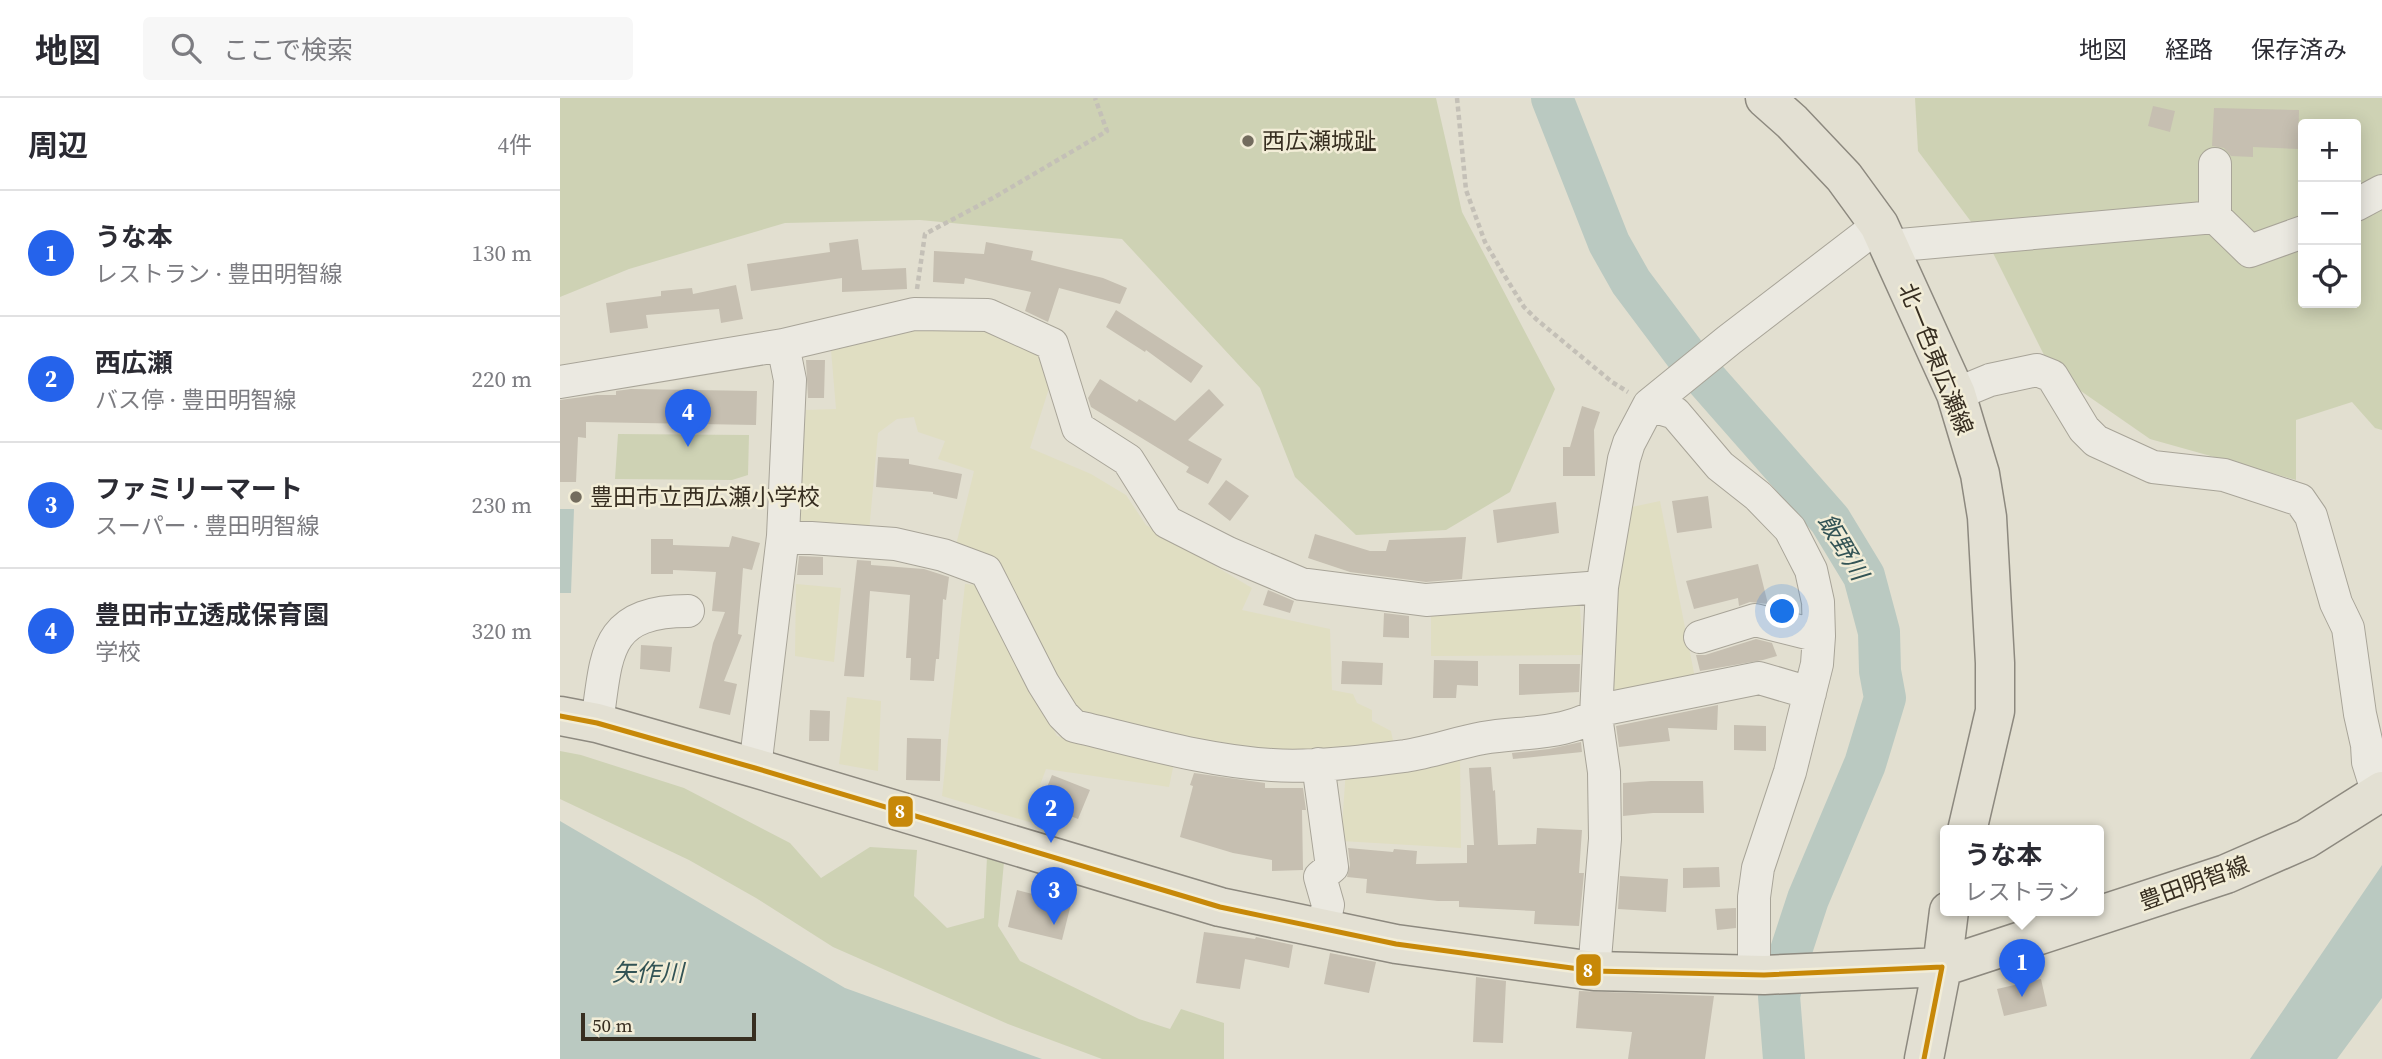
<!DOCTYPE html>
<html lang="ja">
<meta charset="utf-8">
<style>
:root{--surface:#fff;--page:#f7f7f7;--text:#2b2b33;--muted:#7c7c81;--line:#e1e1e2;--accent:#2563eb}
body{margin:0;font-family:"Source Serif 4","Noto Sans JP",serif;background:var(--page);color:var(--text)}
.controls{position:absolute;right:21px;top:21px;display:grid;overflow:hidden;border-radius:7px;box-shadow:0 4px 18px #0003}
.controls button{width:63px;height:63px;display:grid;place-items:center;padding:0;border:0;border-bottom:2px solid var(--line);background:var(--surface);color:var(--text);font:35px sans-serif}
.scale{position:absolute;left:21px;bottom:18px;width:175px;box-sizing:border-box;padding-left:7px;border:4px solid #372e21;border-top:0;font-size:19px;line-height:24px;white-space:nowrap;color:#372e21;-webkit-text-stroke:5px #f2edd7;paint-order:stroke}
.you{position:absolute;left:1223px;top:514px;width:24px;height:24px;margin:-18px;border:5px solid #fff;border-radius:50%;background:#1a73e8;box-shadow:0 0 0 10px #1a73e833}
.badge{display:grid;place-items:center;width:46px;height:46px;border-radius:50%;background:var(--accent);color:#fff;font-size:23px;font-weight:700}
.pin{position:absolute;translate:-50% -58px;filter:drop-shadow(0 2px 4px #0008)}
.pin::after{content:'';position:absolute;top:37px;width:24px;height:21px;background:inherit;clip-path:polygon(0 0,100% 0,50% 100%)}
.popup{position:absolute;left:1380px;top:727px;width:164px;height:91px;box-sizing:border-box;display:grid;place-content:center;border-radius:7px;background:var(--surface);filter:drop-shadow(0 2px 5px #0005);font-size:23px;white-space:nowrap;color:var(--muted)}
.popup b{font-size:26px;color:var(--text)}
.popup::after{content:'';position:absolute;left:50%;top:100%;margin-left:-14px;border:14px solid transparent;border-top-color:var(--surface)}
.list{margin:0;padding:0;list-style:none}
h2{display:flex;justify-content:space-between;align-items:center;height:91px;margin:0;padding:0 28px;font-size:30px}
h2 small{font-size:23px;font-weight:400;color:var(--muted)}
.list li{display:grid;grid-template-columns:46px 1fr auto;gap:21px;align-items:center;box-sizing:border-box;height:126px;padding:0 28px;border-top:2px solid var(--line)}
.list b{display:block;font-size:26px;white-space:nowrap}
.list p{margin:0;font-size:23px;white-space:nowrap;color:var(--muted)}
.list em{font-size:23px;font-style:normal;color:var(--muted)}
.icon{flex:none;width:38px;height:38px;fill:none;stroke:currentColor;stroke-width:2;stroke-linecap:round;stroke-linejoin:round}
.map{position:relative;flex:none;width:1822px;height:961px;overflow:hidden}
header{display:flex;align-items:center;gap:42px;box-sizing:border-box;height:98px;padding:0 35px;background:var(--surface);border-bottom:2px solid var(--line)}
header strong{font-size:33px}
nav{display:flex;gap:38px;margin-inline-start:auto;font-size:24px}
.search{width:490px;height:63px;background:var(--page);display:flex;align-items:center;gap:18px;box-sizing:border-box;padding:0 24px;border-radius:7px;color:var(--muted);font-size:26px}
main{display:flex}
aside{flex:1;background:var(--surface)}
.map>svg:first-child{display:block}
</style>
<header>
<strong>地図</strong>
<div class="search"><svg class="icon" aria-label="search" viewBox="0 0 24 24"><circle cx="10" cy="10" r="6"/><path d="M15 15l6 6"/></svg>ここで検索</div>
<nav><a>地図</a><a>経路</a><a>保存済み</a></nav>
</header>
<main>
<aside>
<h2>周辺<small>4件</small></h2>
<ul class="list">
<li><span class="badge">1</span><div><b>うな本</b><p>レストラン · 豊田明智線</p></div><em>130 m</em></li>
<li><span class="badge">2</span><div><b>西広瀬</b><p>バス停 · 豊田明智線</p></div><em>220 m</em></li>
<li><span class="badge">3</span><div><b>ファミリーマート</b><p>スーパー · 豊田明智線</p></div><em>230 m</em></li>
<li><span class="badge">4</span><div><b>豊田市立透成保育園</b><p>学校</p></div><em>320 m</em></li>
</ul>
</aside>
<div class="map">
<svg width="1822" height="961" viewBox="0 0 1822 961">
<rect width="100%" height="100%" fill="#e2dfd0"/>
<path fill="#e0dec2" d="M352,226l71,2 52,21 16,35 -21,66 61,26 35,21 20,30 106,63 -10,22 88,19 2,61 21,4 4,9 15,7v11l19,10 4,19 -70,4 -114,-9 -131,-29 -124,-171 18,-74 -36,-12 7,-18 -27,-9 -4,-15 -17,2 -19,14 -9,99 -70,-11 -2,-17 9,-94 30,-1 -6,-71z
M1100,403l35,177 -83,19 -3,-115 18,-74z
M236,486l45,4 -7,74 -39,-6z
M405,486l12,1 80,151 117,27 -5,24 -123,-18 -13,35 3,20 -94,-28z
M1019,495l4,62 -152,1v-50z
M287,599l34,4 -3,70 -39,-7z
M900,655l1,95 -120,-7 5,-72z"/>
<path fill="#ced2b4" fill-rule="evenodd" d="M0,0h876l26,114 93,177 -45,103 -64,38 -90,5 -61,-58 -35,-89 -138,-149 -202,-19 -135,3 -156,46 -69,28z
M1355,0h467v332l-7,-2 -23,-26 -56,18v60l-146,-41 -98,-68 -62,-124 -72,-96zM1743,26h53v179h-53z
M58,336l131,1 -1,40 -16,5 -117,-1z
M0,653l21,4 103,33 106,55 31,35 49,-31 47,3 -3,46 33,32 37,-10 3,-61 17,5 -6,64 22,35 119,58 31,10 11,-20 43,14v36h-122l-94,-35 -175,-77 -77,-49 -67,-38 -129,-61z"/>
<path fill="#bac9c1" d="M0,411h14l-3,84h-11z
M0,723l285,167 197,71h-482z
M1822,767v133l-45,61h-87z"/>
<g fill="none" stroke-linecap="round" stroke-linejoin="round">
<path stroke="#bac9c1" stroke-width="42" d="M992,0l57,145 22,39 60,80 139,158 34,56 15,56 1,39 5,27 -20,66 -57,135 -21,64 -8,33 5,63"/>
</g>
<path fill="#c6bfb1" d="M1593,8l22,5 -5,21 -22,-6z
M1654,10l85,2 -1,39 -45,-2v10l-22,-1 -7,-8 -12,-2z
M298,141l4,31 44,-2 1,21 -65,3v-14l-91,13 -4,-27 83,-12 -1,-9z
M426,144l47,9 -2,9 72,18 24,10 -7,16 -61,-16 -11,34 -23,-11 6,-19 -66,-14 -1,6 -31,-2 1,-31 50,3z
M176,187l7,34 -22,4 -2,-14 -73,6 2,13 -38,5 -4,-30 55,-7v-5l31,-3 1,6z
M556,212l87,56 -12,17 -45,-33 -1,2 -39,-25z
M246,262h19l-1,38h-16z
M540,281l37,23 2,-3 36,22 34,-32 15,16 -36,35 34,19 -14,25 -22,-12 3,-5 -98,-60 -3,-9z
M71,291l126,2 -1,34 -170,-3v16l-8,-1 -2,45h-16v-82l37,-5h19v-4z
M1022,308l18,6 -6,18 1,46h-32v-29h7z
M318,359l31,2v5l53,10 -5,25 -24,-5v-2l-57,-5z
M666,382l23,16 -19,25 -22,-17z
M1148,398l4,32 -35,5 -5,-32z
M996,404l3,31 -62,10 -4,-33z
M755,436l55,17h16l3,-11 77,-3 -4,42 -36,3 -76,-10 -42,-14z
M172,438l28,7 -8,27 -9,-2 -5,66 4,1 -18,46 13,3 -7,31 -31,-7 14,-65 12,-31 -13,-1 4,-39 -43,-2v4h-22v-35h22v6l56,2z
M239,458l24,1v18h-26z
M297,462l14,1v4l53,4 25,8 -3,23 -3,-1 -4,60h-3l-2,22 -24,-1 1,-22h-5l4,-63 -40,-4 -6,86 -20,-1z
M1198,466l10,40 -18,-2 -11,4 -1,-8 -44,11 -8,-28z
M708,492l26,11 -4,12 -27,-8z
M824,515l25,3v22l-26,-1z
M1196,541l16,4 5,13 -14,4 -63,11 -4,-16h9z
M81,547l31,2 -2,25 -30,-3z
M874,562l44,1v25l-21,-1 -1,13h-23z
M782,563l41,2 -1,22 -41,-1z
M959,566h61l-1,28 -60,3z
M1158,607l-1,25 -49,-2 2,13 -51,6 -3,-21z
M250,612l20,1 -1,30h-20z
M1174,627l32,1v25l-32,-1z
M347,640l34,1 -1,42 -34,-1z
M1021,644l1,10 -69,7 -1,-6 37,-4z
M931,669l2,24 2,-1 3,55 38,-1 1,-16 45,2 -3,43h5l-5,53 -45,-2 1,-13 -76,-4v-6h-21l-72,-8 1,-14 -20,-2 3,-12 -2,-17 45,4 1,-3 23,2 -1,13 51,-1v-18h7l-5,-77z
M634,675l71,10v5h38l3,22h-4l1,60 -31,1v-11l-39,-7 -53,-16 13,-51 -3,-1z
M492,677l38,15 -12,29 -38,-15z
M1091,683h52l1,32h-51l-30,3v-33z
M1159,769l1,20 -37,1v-20z
M1060,778l48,3 -2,33 -48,-3z
M457,792l54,14 -9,36 -54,-13z
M1176,810v20l-19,2 -2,-21z
M644,834l51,7 1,-2 37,8 -4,23 -44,-9 -5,30 -44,-6z
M770,855l46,9 -7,31 -45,-9z
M916,879l30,4 -3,62 -30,-1z
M1481,881l6,27 -43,10 -7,-27z
M1019,893l135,5 -9,63h-77l4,-27 -56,-4z"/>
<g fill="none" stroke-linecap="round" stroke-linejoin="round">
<g stroke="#a8a498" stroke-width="34">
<path id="minor" d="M1796,107l26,-14
M1655,119v-53
M1329,148l326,-29 35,34 53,-19
M0,284l223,-37 131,-31 74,1 64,29 26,84 50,32 39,62 61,31 73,31 125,16 176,-13
M1396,296l34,-14 47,-10 15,6 32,53 12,12 57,26 71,8 76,25 11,16 25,87 12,25 12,86 7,31 1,17 10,32
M1089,307l26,8 45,53 38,30 32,33 21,41 7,32 1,34 -64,-16 -55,17
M223,438l112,8 48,11 43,16 57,112 20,32 11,11c65,15 131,35 198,39 39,3 94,-4 133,-9 26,-4 51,-13 78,-18 41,-7 87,-2 122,-29l154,-31 51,15
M37,625c10,-68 6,-112 91,-112
M758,666l14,103 -12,10 8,28 -5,23
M195,670l28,-232 7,-156 -7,-35
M1034,873l11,-132 -1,-67 -8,-56 6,-129 22,-128 5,-16 20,-38 80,-65 150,-115
M1194,877v-78l4,-29 32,-96 27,-108 2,-28"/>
</g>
<g stroke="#8d897f" stroke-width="41">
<path id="major" d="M1205,0l27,24 52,55 35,48 77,169 24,80 7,43 8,146v48l-28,120
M0,618l37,7 158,45 465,139 176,37 198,27 170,4 178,-8 284,-93 80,-35 76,-48
M1364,961l18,-92 7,-56"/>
</g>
<path stroke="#c4c0b7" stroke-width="4.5" stroke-dasharray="5 3.5" stroke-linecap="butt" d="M897,0l9,92 19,52 18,31 21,34 12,12 76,63 16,10
M357,191l8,-55 68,-36 114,-67 -12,-33"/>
<use href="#minor" stroke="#ebe9e1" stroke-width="32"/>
<use href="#major" stroke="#e3e0d3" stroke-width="38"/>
<g stroke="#f2edd7" stroke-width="10">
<path id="bus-1" d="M0,618l37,7 158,45 465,139 176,37 198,27 170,4 178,-8
M1364,961l18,-92"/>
</g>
<use href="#bus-1" stroke="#c78808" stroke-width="5"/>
</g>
<g fill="#736c5e" stroke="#f2edd7" stroke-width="2.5">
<circle cx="688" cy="43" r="7"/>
<circle cx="16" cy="399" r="7"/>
</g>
<g text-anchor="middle" stroke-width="5" stroke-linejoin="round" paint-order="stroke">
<g font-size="23" fill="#372e21" stroke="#f2edd7" text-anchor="start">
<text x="702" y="51">西広瀬城趾</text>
<text x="30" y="407">豊田市立西広瀬小学校</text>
</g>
<g font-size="23" fill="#372e21" stroke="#f2edd7">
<text transform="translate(1376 261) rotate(68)" y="8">北一色東広瀬線</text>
<text transform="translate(1634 785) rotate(-20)" y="8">豊田明智線</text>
</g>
<g font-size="24" font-style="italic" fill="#325355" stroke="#f2edd7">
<text transform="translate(1283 449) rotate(59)" y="8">飯野川</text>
<text x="88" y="883">矢作川</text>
</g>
</g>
<g stroke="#f2edd7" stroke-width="2.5">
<rect x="327" y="697" width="27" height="33" rx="7" fill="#c78808"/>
<rect x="1015" y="855" width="27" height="34" rx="7" fill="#c78808"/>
</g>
<g font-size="19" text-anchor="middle" font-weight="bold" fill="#fff">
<text x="340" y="720">8</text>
<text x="1028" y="879">8</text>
</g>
</svg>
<div class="controls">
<button>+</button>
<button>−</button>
<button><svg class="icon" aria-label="locate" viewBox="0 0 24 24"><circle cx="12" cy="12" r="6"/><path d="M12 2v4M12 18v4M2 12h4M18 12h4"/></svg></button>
</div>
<div class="scale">50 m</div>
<div class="you"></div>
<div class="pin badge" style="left:1462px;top:899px">1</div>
<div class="popup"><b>うな本</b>レストラン</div>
<div class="pin badge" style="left:491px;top:745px">2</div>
<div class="pin badge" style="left:494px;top:827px">3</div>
<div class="pin badge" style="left:128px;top:349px">4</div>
</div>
</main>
